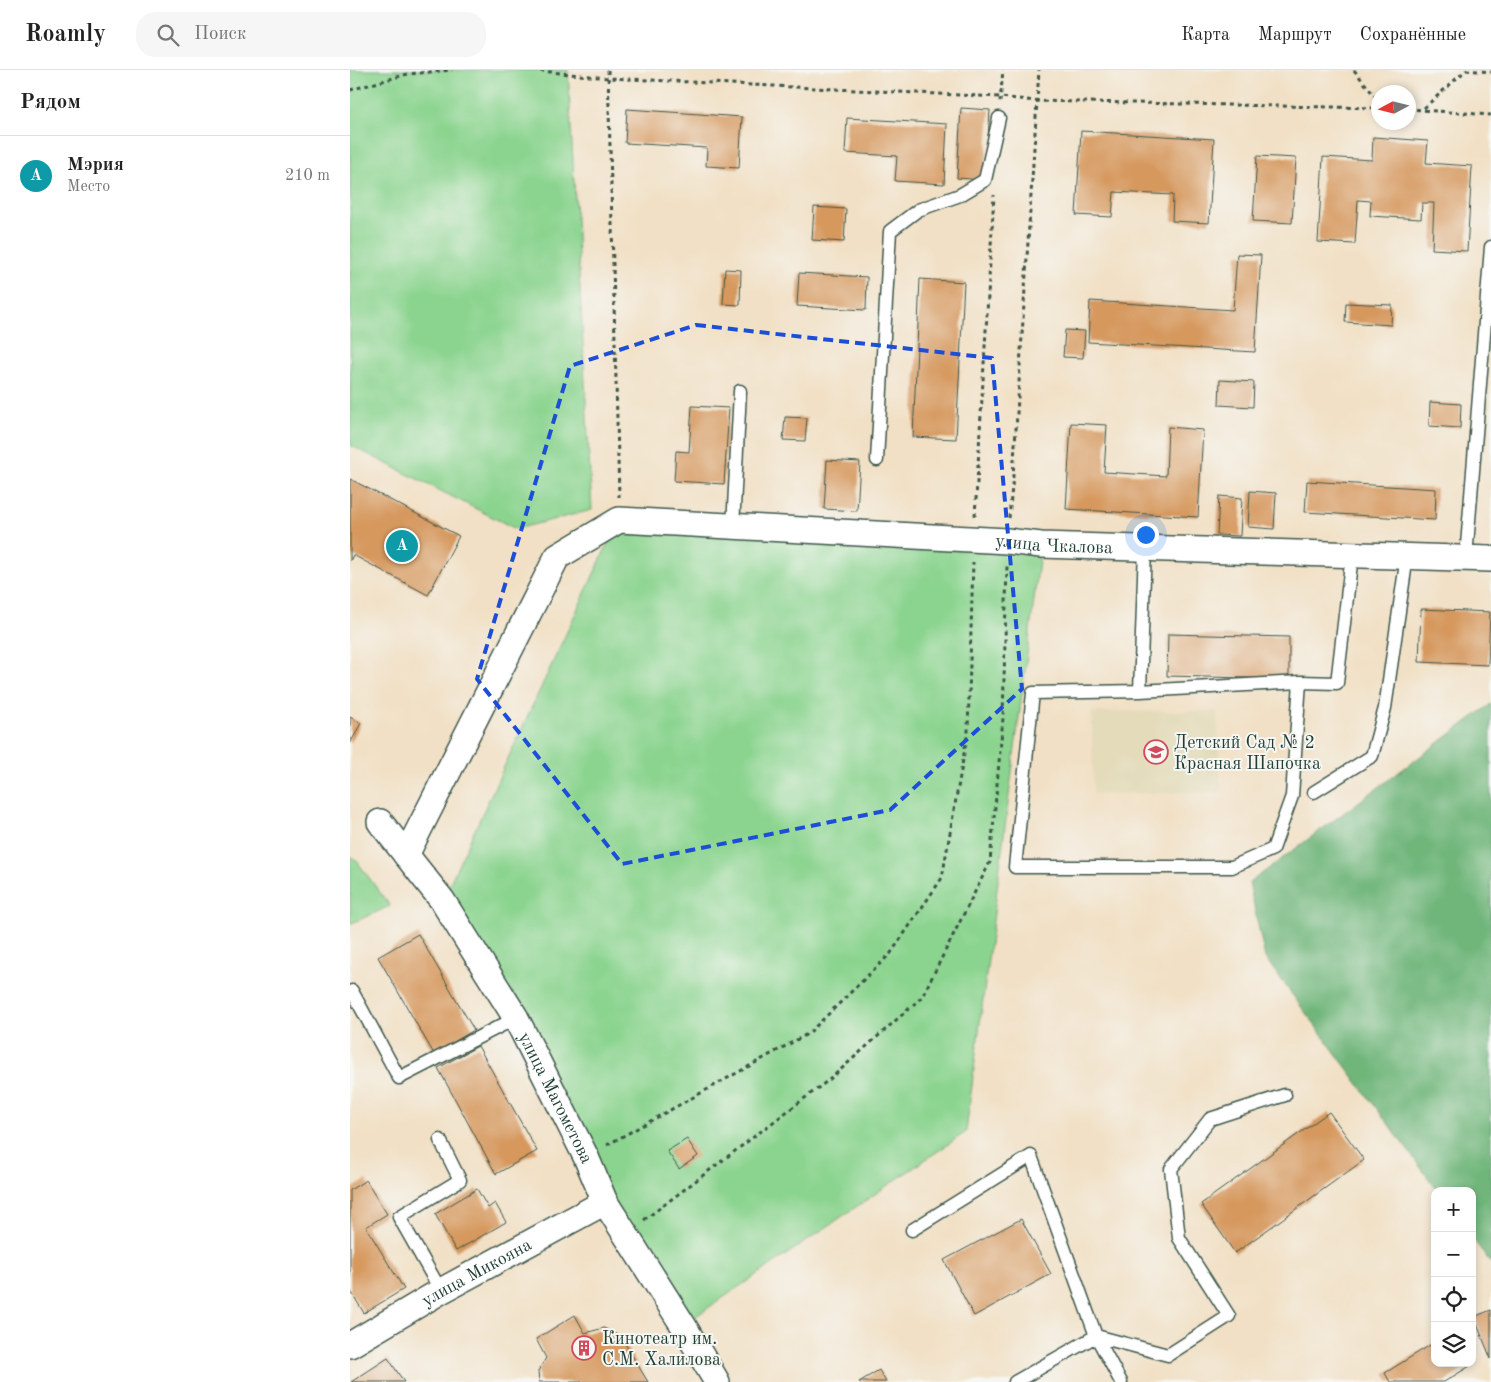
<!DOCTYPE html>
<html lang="ru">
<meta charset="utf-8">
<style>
:root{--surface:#fff;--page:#f6f6f6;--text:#222;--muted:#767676;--line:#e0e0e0;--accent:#ea580c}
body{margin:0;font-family:"Old Standard TT",serif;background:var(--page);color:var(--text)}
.controls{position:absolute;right:15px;bottom:15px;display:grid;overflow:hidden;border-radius:10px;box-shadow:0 2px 8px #0003}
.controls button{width:45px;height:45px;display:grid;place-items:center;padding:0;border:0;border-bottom:1px solid var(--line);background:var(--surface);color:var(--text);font:25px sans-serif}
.compass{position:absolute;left:1021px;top:15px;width:45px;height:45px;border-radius:50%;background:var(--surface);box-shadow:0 2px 8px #0003;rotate:263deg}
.you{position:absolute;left:795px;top:464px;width:18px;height:18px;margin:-12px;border:4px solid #fff;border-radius:50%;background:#1a73e8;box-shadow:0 0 0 8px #1a73e833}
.badge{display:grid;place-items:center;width:32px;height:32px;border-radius:50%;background:var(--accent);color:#fff;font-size:16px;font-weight:700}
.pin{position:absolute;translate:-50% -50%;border:2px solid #fff;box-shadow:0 1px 5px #0006}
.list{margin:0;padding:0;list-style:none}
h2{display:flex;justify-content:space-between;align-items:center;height:65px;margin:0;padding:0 20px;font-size:21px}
h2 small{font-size:16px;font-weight:400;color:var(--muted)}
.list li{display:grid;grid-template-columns:32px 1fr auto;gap:15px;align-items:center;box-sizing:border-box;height:80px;padding:0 20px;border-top:1px solid var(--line)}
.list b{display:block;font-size:19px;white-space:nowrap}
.list p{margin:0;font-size:16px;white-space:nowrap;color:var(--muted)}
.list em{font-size:16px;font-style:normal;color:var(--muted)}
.icon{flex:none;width:28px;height:28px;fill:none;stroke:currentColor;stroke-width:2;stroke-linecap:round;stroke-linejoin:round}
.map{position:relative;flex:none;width:1141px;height:1312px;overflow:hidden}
header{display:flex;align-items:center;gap:30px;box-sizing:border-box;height:70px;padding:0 25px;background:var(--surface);border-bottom:1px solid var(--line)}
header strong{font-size:24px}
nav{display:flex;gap:28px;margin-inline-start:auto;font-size:18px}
.search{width:350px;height:45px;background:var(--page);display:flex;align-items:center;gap:12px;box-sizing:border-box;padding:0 18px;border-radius:20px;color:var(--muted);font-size:19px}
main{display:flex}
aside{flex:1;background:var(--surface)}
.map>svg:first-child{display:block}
</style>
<header>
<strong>Roamly</strong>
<div class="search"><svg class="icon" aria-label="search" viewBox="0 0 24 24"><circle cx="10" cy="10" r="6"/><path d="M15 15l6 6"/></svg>Поиск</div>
<nav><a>Карта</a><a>Маршрут</a><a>Сохранённые</a></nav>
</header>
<main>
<aside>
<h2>Рядом<small></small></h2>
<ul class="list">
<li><span class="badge" style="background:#0f9aa8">A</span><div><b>Мэрия</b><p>Место</p></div><em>210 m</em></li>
</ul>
</aside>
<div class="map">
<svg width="1141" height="1312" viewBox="0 0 1141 1312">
<rect width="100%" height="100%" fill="#f6f6f2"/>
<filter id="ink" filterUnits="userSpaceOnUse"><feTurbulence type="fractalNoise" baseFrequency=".02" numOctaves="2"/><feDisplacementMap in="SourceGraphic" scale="10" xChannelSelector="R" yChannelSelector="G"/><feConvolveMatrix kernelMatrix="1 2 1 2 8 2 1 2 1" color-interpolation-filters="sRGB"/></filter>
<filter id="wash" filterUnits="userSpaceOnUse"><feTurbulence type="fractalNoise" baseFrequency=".0096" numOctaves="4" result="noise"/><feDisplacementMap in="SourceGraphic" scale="20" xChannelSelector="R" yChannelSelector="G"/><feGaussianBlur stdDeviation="1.12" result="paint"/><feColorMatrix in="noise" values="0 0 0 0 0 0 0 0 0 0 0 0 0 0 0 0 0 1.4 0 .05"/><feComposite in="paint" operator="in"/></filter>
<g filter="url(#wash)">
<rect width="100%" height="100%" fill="#f1e0c5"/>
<path fill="#e3dbba" d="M867,641l4,81 -128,2 -1,-82z"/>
<path fill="#8bd48f" stroke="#558862" d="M0,0h218l24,440 -76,19 -166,-84z
M269,450l422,25 -75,587 -283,193 -241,-425z
M0,786l6,4 34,46 -40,18z"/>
<path fill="#70b67a" stroke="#487a57" d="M1141,634v559l-19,-25v-47h-34l-173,-233 -16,-75z"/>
<g id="blocks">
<path fill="#d6985d" d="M611,38l29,2 -5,70 -28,-2z
M277,39l115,8 -3,51 -33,-2 1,-18 -82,-5z
M497,48l100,6 -3,60 -49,-3 2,-25 -52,-3z
M731,61l133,8 -5,84 -37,-2 1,-26 -59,-3 -2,25 -36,-2z
M1023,67l55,4 -2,22 46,3 -5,85 -35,-2 2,-46h-12l-1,16 -51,-3 1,-15 -13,-1 -3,44 -37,-2 5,-85 49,3z
M907,86l39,2 -4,65 -39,-2z
M464,137l32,2 -2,33 -32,-2z
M887,184l24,1 -6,97 -167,-10 2,-41 143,9z
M375,199l16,1 -1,35 -17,-1z
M449,203l68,4 -1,33 -69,-4z
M570,209l44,3 -8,157 -43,-2z
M996,233l46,2 -1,20 -46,-3z
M715,260l20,1 -2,27 -20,-1z
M870,310l34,2 -1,25 -34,-2z
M1080,332l31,2 -1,24 -31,-2z
M342,336l37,2 -5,76 -50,-3 2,-30 13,1z
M435,347l22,1 -2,23 -22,-1z
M721,353l36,2 -3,47 62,4 2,-49 35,3 -5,87 -132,-8z
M477,390l33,2 -3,49 -33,-2z
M0,409l109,57 -31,59 -75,-40 -3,6z
M957,411l129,8 -1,31 -130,-8z
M900,421l26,2 -2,36 -26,-2z
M869,426l23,2 -2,38 -23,-1z
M1071,539l69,3 -2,53 -69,-3z
M818,564l121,3v42l-122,-3z
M0,647l11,6 -11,21z
M68,864l56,96 -40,24 -56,-97z
M128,976l59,105 -41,23 -58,-106z
M979,1042l35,48 -129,93 -34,-49z
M337,1069l11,17 -19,13 -12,-18z
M16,1110l21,34 -21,13 38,62 -40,24 -14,-23v-100z
M127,1119l11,19 7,-5 11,19 -50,29 -21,-37z
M671,1149l30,55 -77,42 -30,-56z
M1141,1240v49l-17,-42z
M225,1245l10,18 19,-5 17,9 27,45h-109l-1,-11 8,-13 -10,-19z
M1085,1272v21h33l2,3 -26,16h-54l-5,-9z
M38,1288l16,24h-53z
M529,1300l7,12h-27z"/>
</g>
</g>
<g filter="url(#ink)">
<use href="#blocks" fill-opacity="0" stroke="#3e554a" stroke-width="1"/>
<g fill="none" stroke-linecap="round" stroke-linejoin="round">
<g stroke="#3e554a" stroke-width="15">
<path id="lane" d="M527,390l13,-229 28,-21 42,-15 25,-15 14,-62
M383,457l7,-136
M795,478l-5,143 -107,2 -18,174h217l41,-18 19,-53 8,-114 37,1 15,-128
M1116,488l25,-311
M790,621l160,-9
M964,722l58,-36 13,-48 22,-152
M2,921l47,87 117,-60
M90,1070l20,40 -61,37 42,74
M562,1160l119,-74 65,180 -81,46
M746,1266l72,19 61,-39 -50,-78 -8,-69 39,-50 75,-24
M746,1266l25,46"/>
</g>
<g stroke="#3e554a" stroke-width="28">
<g id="street">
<path id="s1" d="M30,752l62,78 74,118 70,139 19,45 78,123 34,57"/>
<path id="s2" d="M56,785l151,-298 62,-37 388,21 34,4 450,14"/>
<path id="s3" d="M0,1275l91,-54 164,-89"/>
</g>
</g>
<path stroke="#3e554a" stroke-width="3" stroke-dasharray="4 4" stroke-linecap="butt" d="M182,0l76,8 392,19 36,4 342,7
M258,0l11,427
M1004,0l24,30
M1116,0l25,2
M0,20l58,-16 44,-4
M650,32l3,-32
M1074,38l42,-38
M1058,39l83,6
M625,446l19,-321
M659,448l4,-42 26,-406
M257,1075l202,-112 82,-80 51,-75 26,-147 5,-169
M294,1150l186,-141 92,-82 68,-135 13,-144 4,-153"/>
<use href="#lane" stroke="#fff" stroke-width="12"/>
<use href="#street" stroke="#fff" stroke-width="25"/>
</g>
</g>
<path fill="none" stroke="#1d4ed8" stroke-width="4" stroke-dasharray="10 6" stroke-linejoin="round" d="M346,255l296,33 30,331 -132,121 -268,54 -145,-185 93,-313z"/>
<defs>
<g id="school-ring" transform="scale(1.25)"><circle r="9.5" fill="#f6f6f2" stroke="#d1495b" stroke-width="1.5"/><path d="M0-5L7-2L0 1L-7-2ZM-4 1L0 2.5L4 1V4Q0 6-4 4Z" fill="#d1495b"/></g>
<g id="building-ring" transform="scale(1.25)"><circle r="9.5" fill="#f6f6f2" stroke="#d1495b" stroke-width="1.5"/><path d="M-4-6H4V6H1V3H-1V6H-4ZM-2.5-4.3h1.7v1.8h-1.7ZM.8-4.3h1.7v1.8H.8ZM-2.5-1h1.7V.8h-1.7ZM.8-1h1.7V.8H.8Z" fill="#d1495b"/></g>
</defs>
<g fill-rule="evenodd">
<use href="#school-ring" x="806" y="682"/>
<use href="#building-ring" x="234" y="1278"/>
</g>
<g text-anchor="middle" stroke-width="4" stroke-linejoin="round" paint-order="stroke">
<g font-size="18" fill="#1f3d34" stroke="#f6f6f2">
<text dy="6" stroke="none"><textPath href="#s2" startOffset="842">улица Чкалова</textPath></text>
<text dy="6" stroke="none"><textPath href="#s1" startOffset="328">улица Магометова</textPath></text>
<text dy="6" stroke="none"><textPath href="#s3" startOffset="146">улица Микояна</textPath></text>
</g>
<g font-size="18" fill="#1f3d34" stroke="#f6f6f2" text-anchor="start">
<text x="824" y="678">Детский Сад № 2<tspan x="824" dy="21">Красная Шапочка</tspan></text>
<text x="252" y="1274">Кинотеатр им.<tspan x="252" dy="21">С.М. Халилова</tspan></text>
</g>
</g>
</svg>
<div class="controls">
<button>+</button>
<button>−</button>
<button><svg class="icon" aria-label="locate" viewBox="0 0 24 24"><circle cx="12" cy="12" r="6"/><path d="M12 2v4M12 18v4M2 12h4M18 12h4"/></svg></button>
<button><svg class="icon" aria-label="layers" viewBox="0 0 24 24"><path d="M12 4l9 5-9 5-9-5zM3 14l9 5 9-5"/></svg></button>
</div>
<svg class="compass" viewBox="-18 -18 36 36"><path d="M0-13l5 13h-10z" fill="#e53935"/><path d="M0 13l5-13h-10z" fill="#767676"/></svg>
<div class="you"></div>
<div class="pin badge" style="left:52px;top:476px;background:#0f9aa8">A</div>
</div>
</main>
